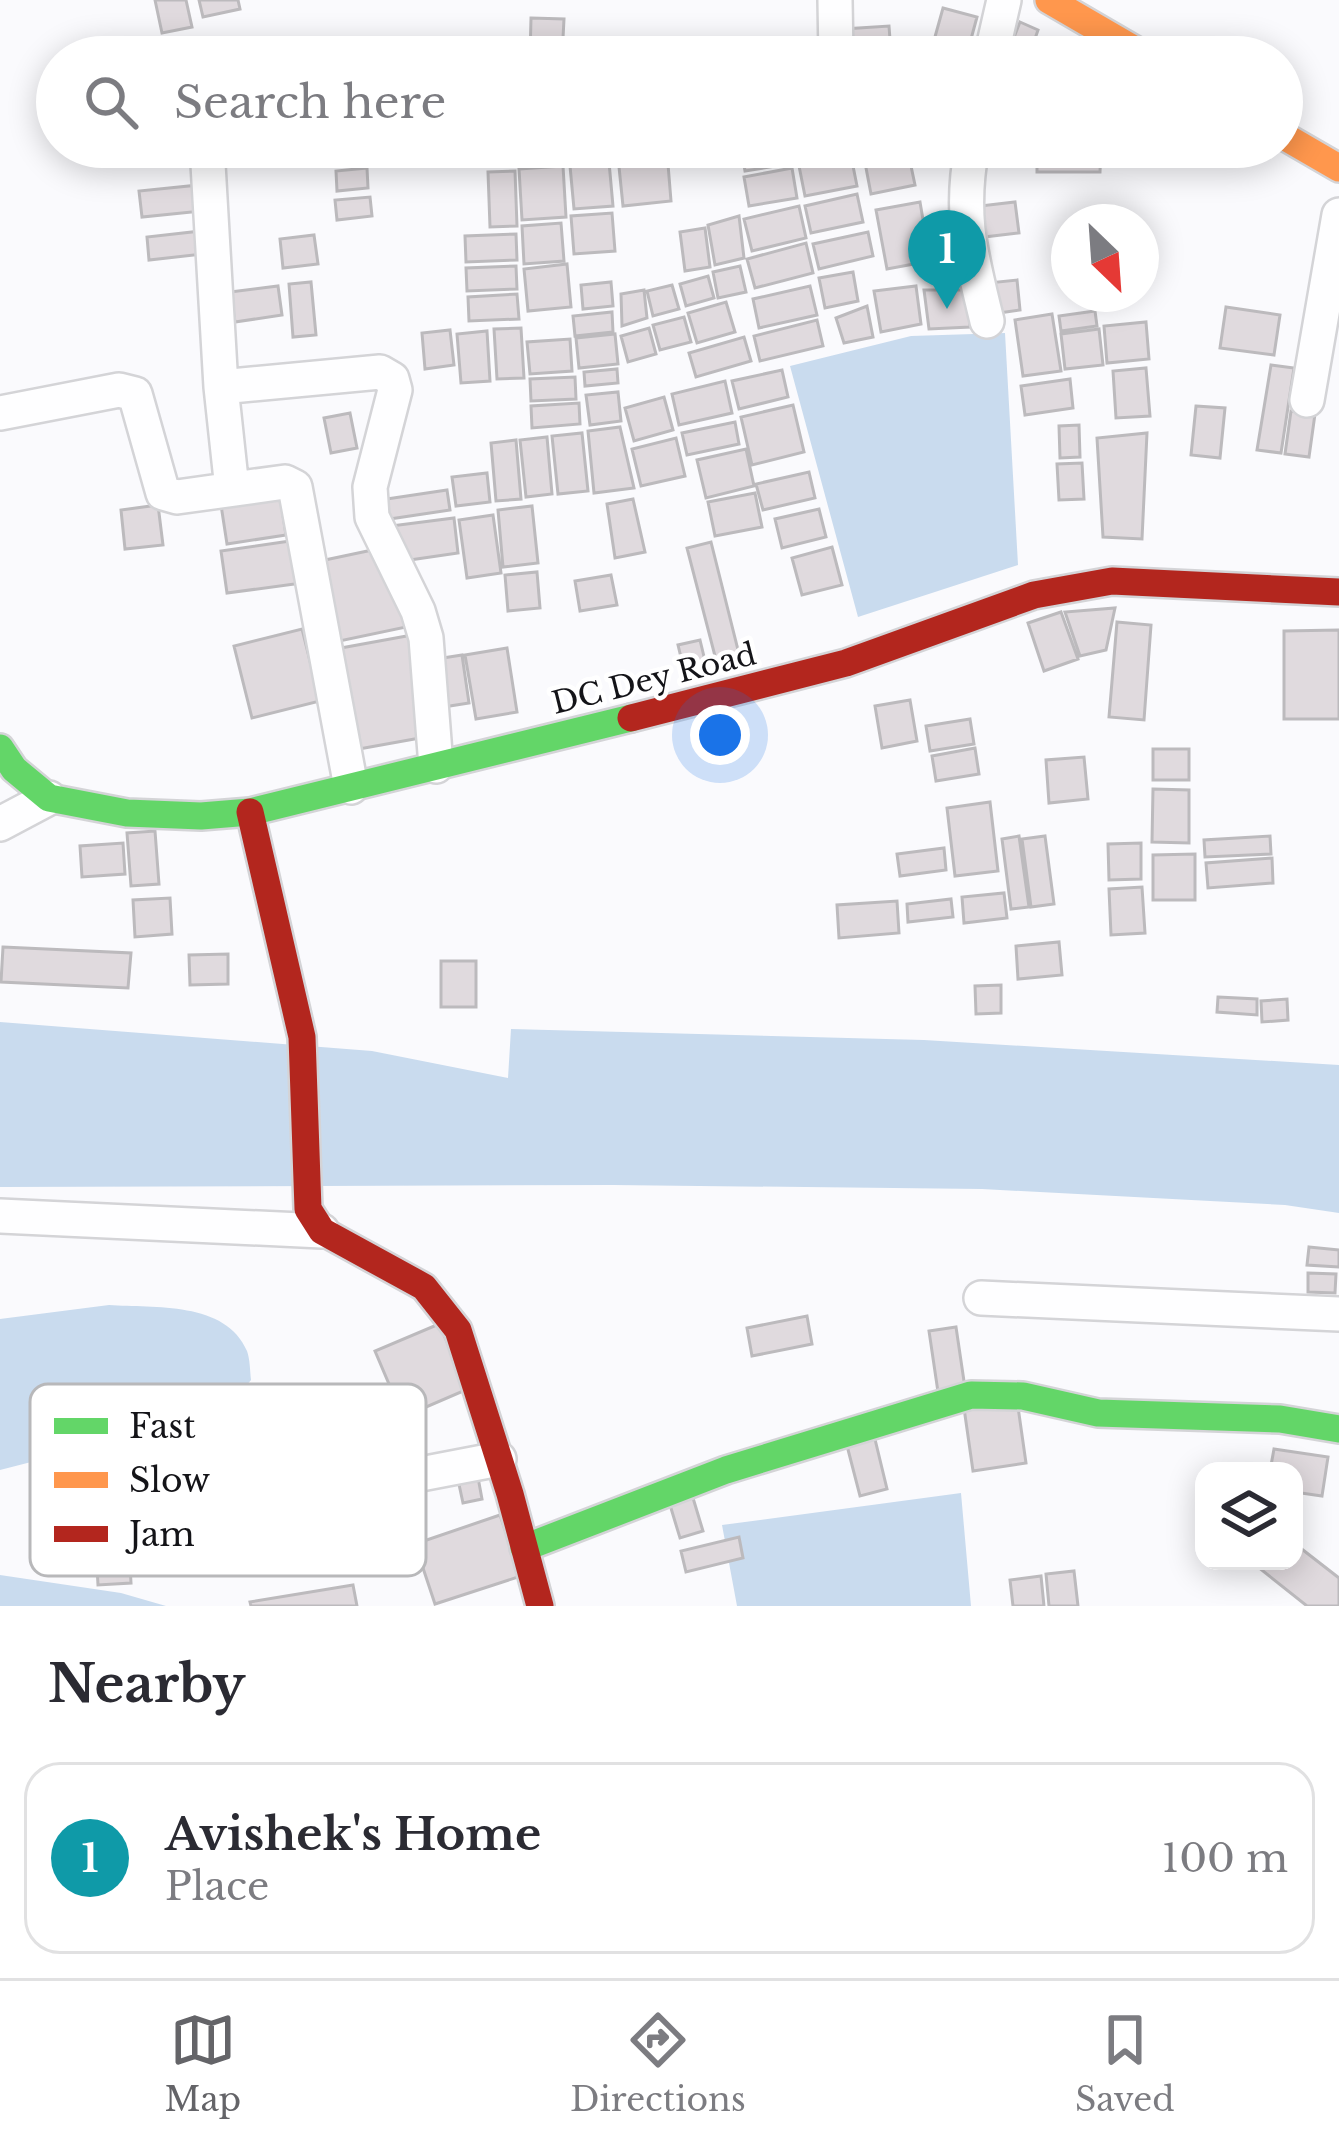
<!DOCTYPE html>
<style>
:root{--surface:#fff;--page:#f7f7f7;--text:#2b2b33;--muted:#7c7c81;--line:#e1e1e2;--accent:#646468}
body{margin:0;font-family:"Libre Baskerville",serif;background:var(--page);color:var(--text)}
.controls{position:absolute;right:36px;bottom:36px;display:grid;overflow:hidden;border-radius:24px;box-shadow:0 6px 30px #0003}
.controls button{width:108px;height:108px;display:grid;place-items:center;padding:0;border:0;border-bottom:3px solid var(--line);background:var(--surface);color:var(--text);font:60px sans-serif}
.compass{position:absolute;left:1051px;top:204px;width:108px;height:108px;border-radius:50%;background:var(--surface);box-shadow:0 6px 30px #0003;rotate:155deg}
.you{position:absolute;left:720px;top:735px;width:42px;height:42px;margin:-30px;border:9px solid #fff;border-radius:50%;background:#1a73e8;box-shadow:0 0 0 18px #1a73e833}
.badge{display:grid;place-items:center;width:78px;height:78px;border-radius:50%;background:var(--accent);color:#fff;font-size:39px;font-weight:700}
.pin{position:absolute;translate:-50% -99px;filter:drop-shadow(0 3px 6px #0008)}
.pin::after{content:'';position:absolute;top:63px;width:42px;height:36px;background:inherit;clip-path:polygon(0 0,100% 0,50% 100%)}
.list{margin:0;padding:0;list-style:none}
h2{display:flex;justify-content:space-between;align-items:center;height:156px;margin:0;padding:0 48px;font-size:51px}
h2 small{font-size:39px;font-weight:400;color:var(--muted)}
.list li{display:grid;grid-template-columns:78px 1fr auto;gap:36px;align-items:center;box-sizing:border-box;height:192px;margin:0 24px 24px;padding:0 24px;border:3px solid var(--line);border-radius:36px}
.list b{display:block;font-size:45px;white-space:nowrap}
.list p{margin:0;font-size:39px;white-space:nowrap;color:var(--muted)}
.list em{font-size:39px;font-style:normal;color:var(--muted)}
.icon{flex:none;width:66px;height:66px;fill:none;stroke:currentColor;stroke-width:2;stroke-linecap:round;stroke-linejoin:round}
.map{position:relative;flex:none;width:1339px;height:1606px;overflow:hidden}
.search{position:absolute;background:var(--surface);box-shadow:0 6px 30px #0003;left:36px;right:36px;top:36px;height:132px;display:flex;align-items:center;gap:30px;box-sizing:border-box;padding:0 42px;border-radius:66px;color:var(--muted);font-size:45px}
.sheet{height:372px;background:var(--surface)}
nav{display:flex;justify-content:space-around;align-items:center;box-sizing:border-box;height:168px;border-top:3px solid var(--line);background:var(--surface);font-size:33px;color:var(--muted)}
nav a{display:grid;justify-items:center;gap:6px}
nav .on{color:var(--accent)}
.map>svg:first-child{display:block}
</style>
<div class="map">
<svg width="1339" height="1606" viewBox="0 0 1339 1606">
<rect width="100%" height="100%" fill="#fafafd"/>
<path fill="#c9dbee" d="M1005,333l13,232 -160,52 -68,-251 121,-30z
M0,1022l372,29 136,27 3,-49 413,11 415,25v148l-54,-8 -303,-16 -369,-4 -613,2z
M109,1305c45,3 117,-4 138,46 3,8 3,20 4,29l-20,24 -48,19 -183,47v-151z
M961,1493l10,113h-234l-15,-81z
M0,1575l121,18 45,13h-166z"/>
<path fill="#e0dade" stroke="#bcbabd" stroke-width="3" d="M155,0h31l6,27 -30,6z
M199,0h39l2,9 -37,8z
M943,8l34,9 -10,37 -34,-10z
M531,18l33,1 -2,38h-32z
M1020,22l18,8 -9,26 -20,-6z
M889,26l2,27 -45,3 -2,-27z
M329,147h29l2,16 -29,3z
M741,147h51l2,16 -49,8z
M798,147h54v3l-52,9z
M862,147h45l8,38 -44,9z
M916,147h32l1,11 -31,4z
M1037,147h64l-1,25h-63z
M667,152l4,49 -48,5 -5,-49z
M851,156l6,30 -52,10 -6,-30z
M609,162l4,44 -39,3 -4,-43z
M563,166l3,51 -44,3 -3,-51z
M367,168l1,20 -31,3 -1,-20z
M792,168l5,30 -48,8 -5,-29z
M515,171l2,55 -27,1 -2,-55z
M199,185l3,26 -60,6 -3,-26z
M857,194l6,28 -52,11 -6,-27z
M370,197l2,19 -35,4 -2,-20z
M920,202l10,59 -43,8 -11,-59z
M1015,202l4,31 -35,4 -4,-31z
M799,206l7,32 -54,13 -8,-32z
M612,213l3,38 -41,3 -3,-38z
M739,216l5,42 -29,7 -7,-40z
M561,223l3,38 -40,3 -2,-38z
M705,228l5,39 -25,4 -5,-39z
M201,231l2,23 -54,6 -2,-23z
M868,232l5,24 -54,13 -6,-25z
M516,234l1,26 -51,2 -1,-26z
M314,235l4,29 -35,4 -3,-29z
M806,243l7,30 -58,15 -8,-29z
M567,264l4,43 -43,4 -4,-42z
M516,266l1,23 -50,2 -1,-23z
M740,266l6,26 -28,6 -5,-26z
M853,272l5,29 -33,7 -6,-30z
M708,276l6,22 -28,8 -6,-22z
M1017,280l3,30 -28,4 -4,-31z
M311,282l5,53 -23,2 -4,-53z
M611,282l2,24 -30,3 -2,-24z
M672,285l7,24 -26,7 -6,-25z
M278,286l4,29 -47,7 -5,-30z
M810,286l7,29 -58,13 -6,-29z
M916,286l5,38 -40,8 -7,-41z
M644,290l3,28 -25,8 -1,-32z
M924,290h43l3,37 -41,2z
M517,294l2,25 -50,2 -1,-24z
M726,302l9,30 -38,11 -9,-30z
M867,306l6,31 -29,6 -8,-25z
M1226,307l54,8 -6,40 -54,-7z
M1095,311l2,15 -36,5 -2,-15z
M612,312l1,20 -38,4 -2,-20z
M1052,314l9,57 -38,5 -8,-56z
M684,317l7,25 -31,8 -7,-25z
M817,320l6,26 -63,15 -6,-25z
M1146,322l3,37 -42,4 -3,-37z
M521,328l3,50 -27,1 -3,-50z
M649,328l7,26 -28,8 -7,-26z
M1099,329l4,36 -38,4 -4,-35z
M450,330l4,35 -29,4 -3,-36z
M487,331l3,50 -29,2 -4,-49z
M615,334l3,30 -39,4 -3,-30z
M744,337l7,24 -55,16 -7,-24z
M570,339l2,32 -42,3 -3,-32z
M1271,365l23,3 -13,85 -24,-3z
M1146,368l4,48 -34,2 -3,-47z
M617,369l1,14 -33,3 -1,-14z
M782,370l6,27 -49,12 -7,-28z
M575,377l1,22 -45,2 -1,-22z
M1070,379l3,29 -48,7 -4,-29z
M725,381l7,32 -53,12 -7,-31z
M618,392l3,29 -31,4 -4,-30z
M664,397l9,33 -39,11 -9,-33z
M579,403l1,21 -48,4 -1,-22z
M793,405l11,47 -52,13 -11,-48z
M1196,406l29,2 -5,50 -29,-3z
M1291,411l24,3 -6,43 -24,-3z
M350,413l7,35 -26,5 -7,-35z
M735,422l4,22 -52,11 -5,-22z
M1079,425l1,32 -20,1 -1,-32z
M620,427l14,61 -40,5 -6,-62z
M582,433l6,58 -30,3 -6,-58z
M1147,433l-5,106 -39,-2 -6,-99z
M547,437l5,57 -26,3 -6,-57z
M676,438l9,38 -44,10 -9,-37z
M516,440l5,59 -25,2 -5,-58z
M746,449l8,37 -48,12 -9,-38z
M1082,463l2,36 -25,1 -2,-36z
M809,472l6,26 -52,12 -7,-26z
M487,473l3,29 -34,4 -4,-29z
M447,490l3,20 -67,10 -3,-20z
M755,493l7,34 -47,9 -7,-34z
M280,495l6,40 -59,9 -6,-39z
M633,499l12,53 -30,6 -8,-54z
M158,505l5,40 -38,4 -4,-39z
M532,506l6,57 -35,4 -5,-57z
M819,509l7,28 -44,11 -7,-29z
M493,515l8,58 -34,5 -8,-58z
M454,518l4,35 -62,9 -5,-36z
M297,540l5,43 -75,10 -6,-42z
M711,542l28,112 -23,6 -29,-112z
M832,547l10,38 -40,10 -10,-37z
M377,549l34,77 -81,17 -5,-83z
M537,572l3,36 -32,3 -3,-36z
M611,575l6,30 -37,6 -5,-30z
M1115,608l-9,42 -26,6 -15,-44z
M1061,612l17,47 -34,12 -16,-48z
M1117,622l34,3 -7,95 -35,-3z
M302,629l18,72 -68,17 -18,-72z
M1339,630v89h-55v-88z
M412,635l19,101 -72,13 -18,-101z
M700,640l7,29 -22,5 -7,-29z
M507,648l10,64 -41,7 -11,-64z
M462,655l7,48 -32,5 -7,-48z
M910,700l7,41 -35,7 -7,-42z
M970,719l4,25 -44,7 -4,-25z
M975,748l4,26 -43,7 -4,-25z
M1153,749h36v31h-36z
M1084,757l4,42 -39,4 -3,-43z
M1153,789l36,1v53l-37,-1z
M990,802l8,69 -43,5 -8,-68z
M155,831l4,53 -28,2 -4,-53z
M1019,836l10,71 -18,2 -9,-70z
M1045,836l9,68 -23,3 -9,-68z
M1270,836l1,18 -66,3 -1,-17z
M123,843l2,31 -43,3 -2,-31z
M1141,843v36l-32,1 -1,-36z
M944,848l2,22 -46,6 -3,-22z
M1195,854v46h-42v-45z
M1272,858l1,25 -65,5 -2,-25z
M1142,887l3,46 -34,2 -2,-46z
M1004,893l3,25 -43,5 -2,-26z
M170,898l2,36 -37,3 -2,-37z
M951,899l2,18 -45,5 -1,-18z
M897,901l2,32 -60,5 -2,-33z
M1059,942l3,33 -44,4 -2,-33z
M3,947l128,6 -3,35 -127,-6z
M228,954v30l-38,1 -1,-30z
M441,961h35v46h-35z
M1001,985v28l-25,1 -1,-28z
M1218,997l39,2v16l-40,-3z
M1287,999l1,21 -26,2 -1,-21z
M1309,1247l30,3v17l-32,-2z
M1308,1273l28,1 -1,19 -27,-1z
M807,1316l5,28 -60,12 -5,-28z
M439,1324l29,65 -65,28 -28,-66z
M956,1327l9,61 -27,4 -9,-61z
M1017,1400l9,63 -53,8 -9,-63z
M873,1431l14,58 -27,7 -15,-58z
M1274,1449l54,8 -6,39 -28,-4v-21h-24z
M477,1472l5,27 -19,4 -6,-28z
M690,1488l13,43 -23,7 -13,-43z
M500,1515l21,61 -86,28 -20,-60z
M739,1537l4,21 -57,14 -5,-21z
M1294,1543l45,35v28h-32l-49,-39 5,-6h31z
M129,1547l2,36 -33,2 -2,-36z
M1074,1571l4,35h-29l-3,-32z
M1041,1576l3,30h-31l-3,-26z
M353,1585l4,21h-106l-1,-4z"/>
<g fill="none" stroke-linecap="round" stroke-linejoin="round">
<g stroke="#d4d4d7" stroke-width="38">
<path id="street" d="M835,0l1,57
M991,57l13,-57
M207,147l14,240 11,102
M972,147c-13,69 -1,108 15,174
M221,387l159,-15 12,7 3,11 -25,97 2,30 46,94 8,27 10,128
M1307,400l32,-185
M0,413l119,-23 16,4 28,99 14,4 108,-15 10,5 56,300
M0,824l49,-26
M0,1216l322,15
M981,1298l358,16
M84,1513l128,1 287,-55"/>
</g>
<g stroke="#d4d4d7" stroke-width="32">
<path id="fast" d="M0,748l14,21 35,29 78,15 74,3 49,-4 381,-94
M524,1548l202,-78 245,-75 52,1 75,17 182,6 59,10"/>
</g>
<g stroke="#d4d4d7" stroke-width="32">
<path id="slow" d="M1049,0l98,57
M1282,135l57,33"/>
</g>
<g stroke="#d4d4d7" stroke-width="32">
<path id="jam" d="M631,718l215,-55 188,-68 78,-14 227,11
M250,812l52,225 6,172 14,22 102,56 34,43 52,164 30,112"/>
</g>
<use href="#street" stroke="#fefeff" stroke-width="33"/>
<use href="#fast" stroke="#63d668" stroke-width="27"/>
<use href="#slow" stroke="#ff974d" stroke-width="27"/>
<use href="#jam" stroke="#b3261e" stroke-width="27"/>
</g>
<g text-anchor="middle" stroke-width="9" stroke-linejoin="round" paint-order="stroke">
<g font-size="30" fill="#141418" stroke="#fff">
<text transform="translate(654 679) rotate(-14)" y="10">DC Dey Road</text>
</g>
</g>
<rect x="30" y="1384" width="396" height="192" rx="18" fill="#fff" stroke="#b8b8ba" stroke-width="3"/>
<rect x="54" y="1418" width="54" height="16" fill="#63d668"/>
<rect x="54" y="1472" width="54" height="16" fill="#ff974d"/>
<rect x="54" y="1526" width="54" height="16" fill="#b3261e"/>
<g font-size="33" fill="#141418">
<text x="129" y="1438">Fast</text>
<text x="129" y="1492">Slow</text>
<text x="129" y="1546">Jam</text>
</g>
</svg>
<div class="controls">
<button><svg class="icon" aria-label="layers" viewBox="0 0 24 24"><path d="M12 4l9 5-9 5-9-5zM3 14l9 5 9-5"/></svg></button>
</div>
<svg class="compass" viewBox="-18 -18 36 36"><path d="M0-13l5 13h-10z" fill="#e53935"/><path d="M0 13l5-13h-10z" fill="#7c7c81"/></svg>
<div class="you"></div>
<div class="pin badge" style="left:947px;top:309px;background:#0f9aa8">1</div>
<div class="search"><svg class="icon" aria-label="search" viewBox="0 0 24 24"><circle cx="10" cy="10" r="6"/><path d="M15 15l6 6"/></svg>Search here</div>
</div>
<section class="sheet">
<h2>Nearby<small></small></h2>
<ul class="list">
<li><span class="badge" style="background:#0f9aa8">1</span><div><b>Avishek's Home</b><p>Place</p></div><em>100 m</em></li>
</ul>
</section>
<nav>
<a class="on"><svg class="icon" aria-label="map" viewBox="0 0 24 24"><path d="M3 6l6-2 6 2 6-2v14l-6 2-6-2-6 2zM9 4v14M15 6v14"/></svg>Map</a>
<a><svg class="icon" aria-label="directions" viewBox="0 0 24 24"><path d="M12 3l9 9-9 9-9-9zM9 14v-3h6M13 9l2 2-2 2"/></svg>Directions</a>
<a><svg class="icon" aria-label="saved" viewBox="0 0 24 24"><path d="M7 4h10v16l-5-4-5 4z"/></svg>Saved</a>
</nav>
